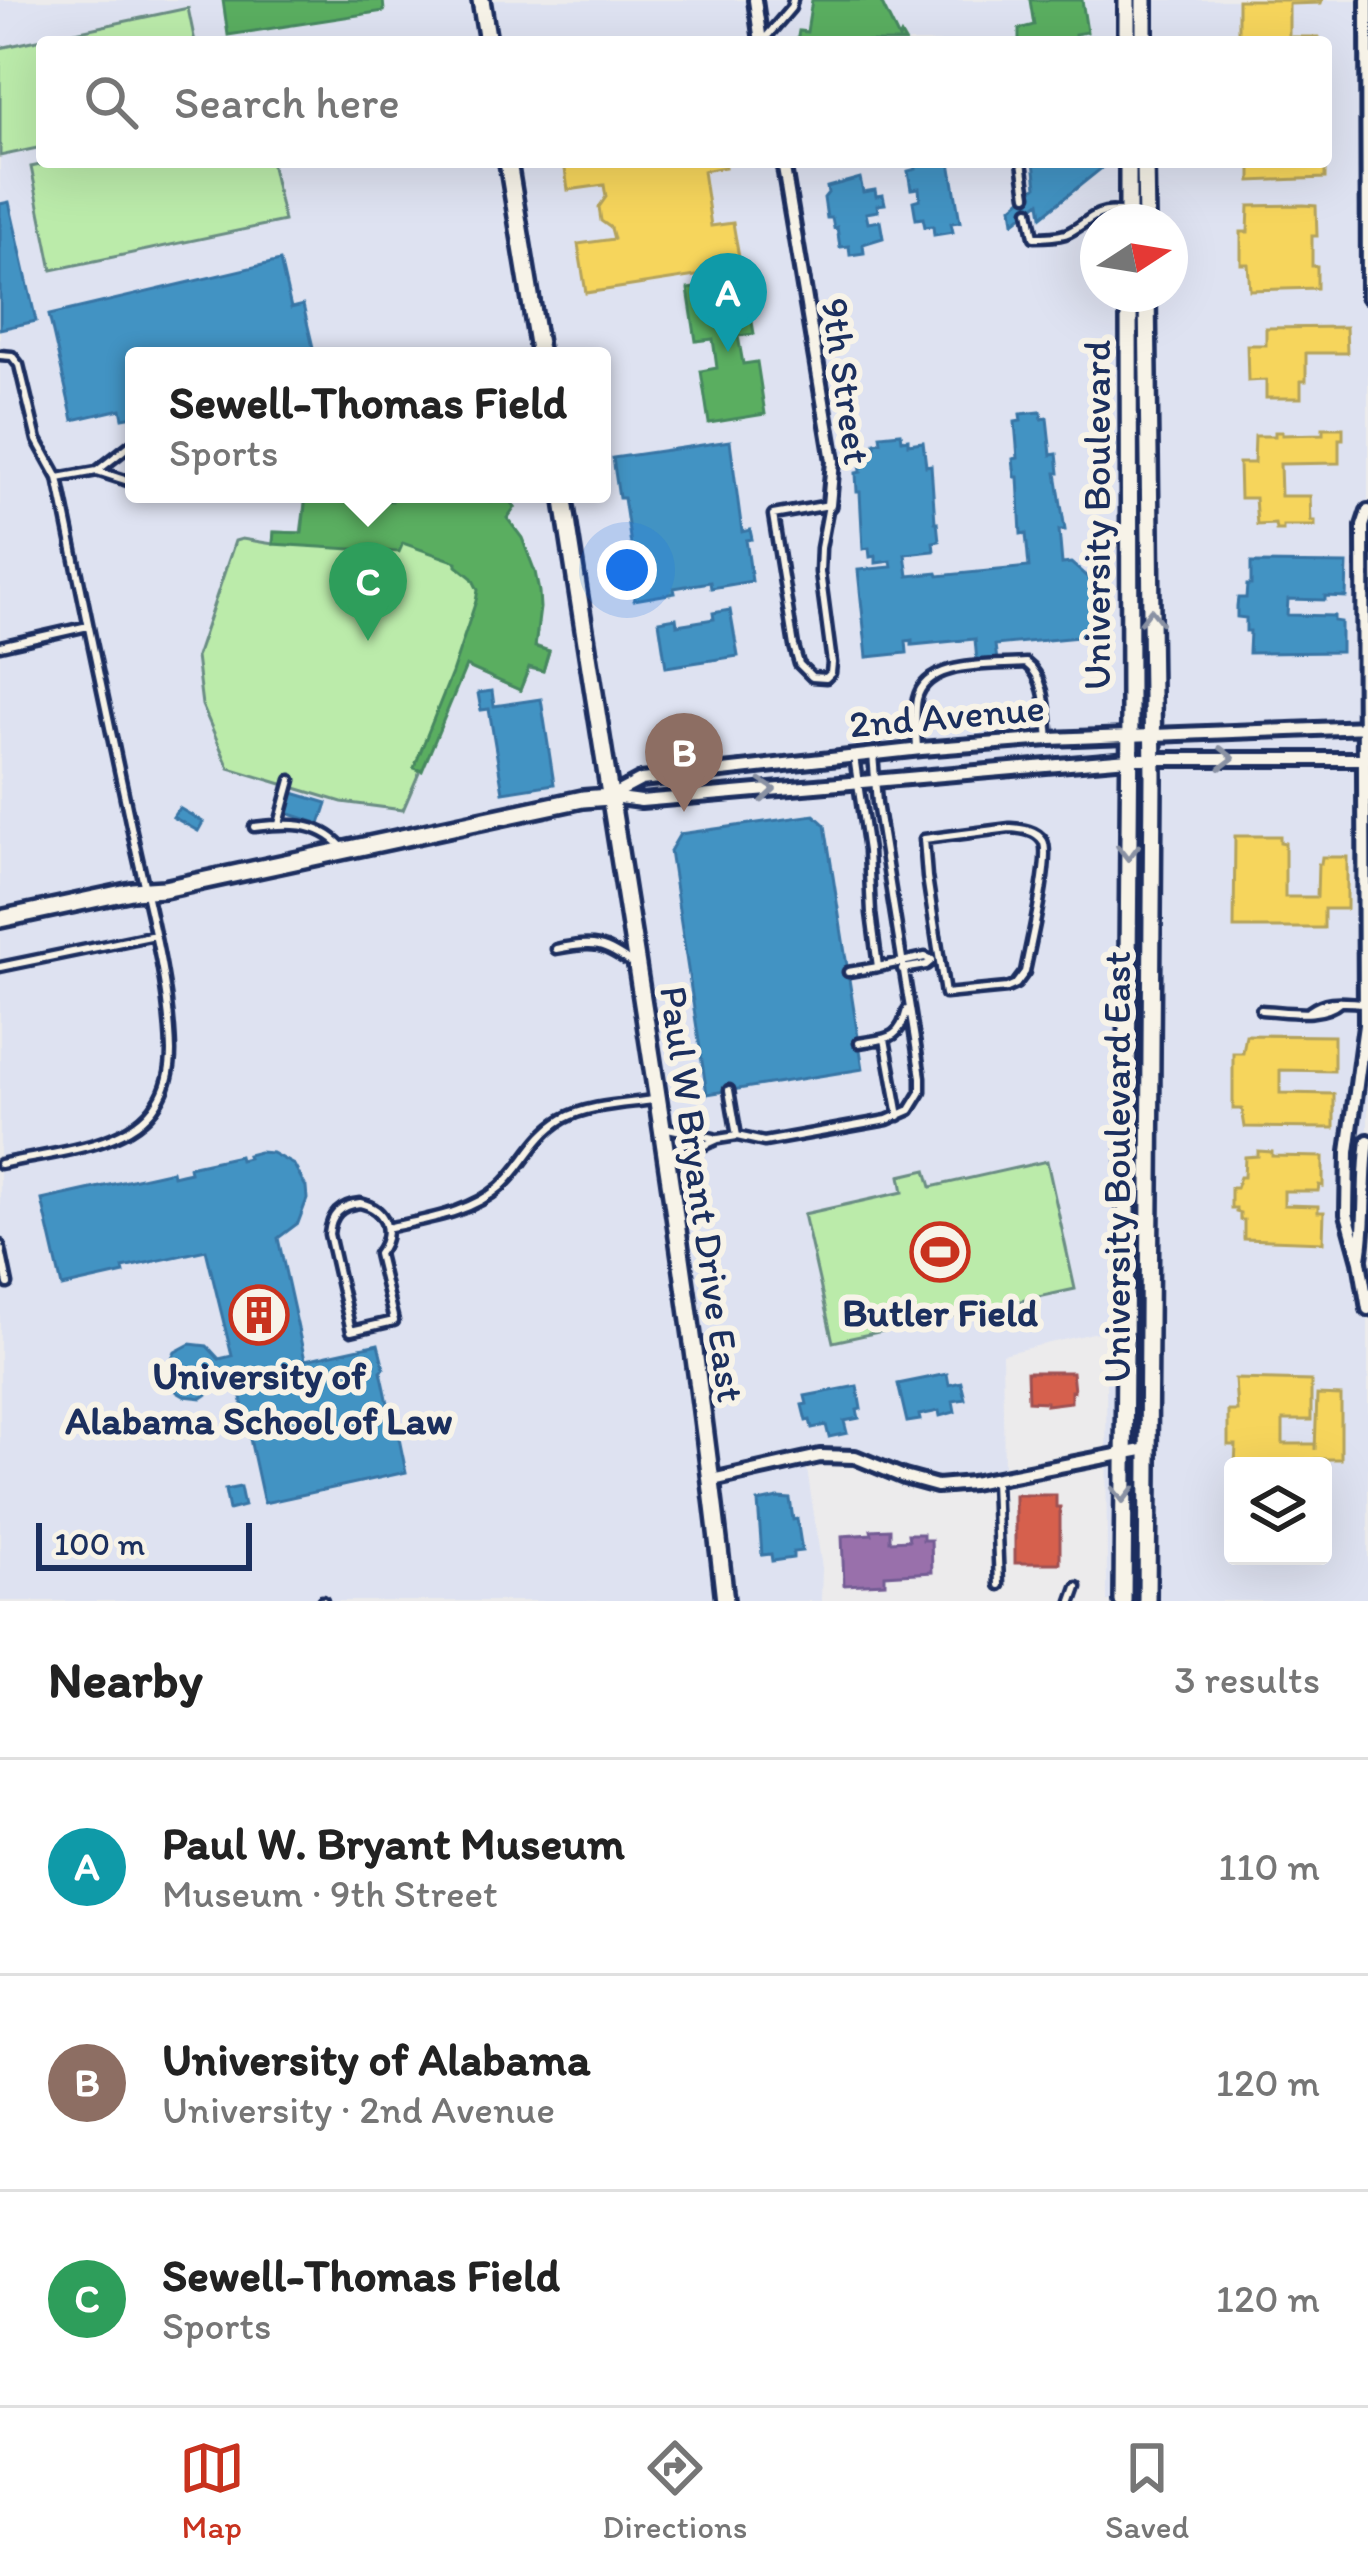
<!DOCTYPE html>
<meta charset="utf-8">
<style>
:root{--surface:#fff;--page:#f6f6f6;--text:#222;--muted:#767676;--line:#e0e0e0;--accent:#c8321e}
body{margin:0;font-family:Itim,sans-serif;background:var(--page);color:var(--text)}
.controls{position:absolute;right:36px;bottom:36px;display:grid;overflow:hidden;border-radius:12px;box-shadow:0 12px 48px #0002}
.controls button{width:108px;height:108px;display:grid;place-items:center;padding:0;border:0;border-bottom:3px solid var(--line);background:var(--surface);color:var(--text);font:60px sans-serif}
.compass{position:absolute;left:1080px;top:204px;width:108px;height:108px;border-radius:50%;background:var(--surface);box-shadow:0 12px 48px #0002;rotate:78deg}
.scale{position:absolute;left:36px;bottom:30px;width:216px;box-sizing:border-box;padding-left:12px;border:6px solid #1b2f5e;border-top:0;font-size:33px;line-height:42px;white-space:nowrap;color:#1b2f5e;-webkit-text-stroke:9px #f7f3e8;paint-order:stroke}
.you{position:absolute;left:627px;top:570px;width:42px;height:42px;margin:-30px;border:9px solid #fff;border-radius:50%;background:#1a73e8;box-shadow:0 0 0 18px #1a73e833}
.badge{display:grid;place-items:center;width:78px;height:78px;border-radius:50%;background:var(--accent);color:#fff;font-size:39px;font-weight:700}
.pin{position:absolute;translate:-50% -99px;filter:drop-shadow(0 3px 6px #0008)}
.pin::after{content:'';position:absolute;top:63px;width:42px;height:36px;background:inherit;clip-path:polygon(0 0,100% 0,50% 100%)}
.popup{position:absolute;left:125px;top:347px;width:486px;height:156px;box-sizing:border-box;display:grid;place-content:center;border-radius:12px;background:var(--surface);filter:drop-shadow(0 3px 9px #0005);font-size:39px;white-space:nowrap;color:var(--muted)}
.popup b{font-size:45px;color:var(--text)}
.popup::after{content:'';position:absolute;left:50%;top:100%;margin-left:-24px;border:24px solid transparent;border-top-color:var(--surface)}
.list{margin:0;padding:0;list-style:none}
h2{display:flex;justify-content:space-between;align-items:center;height:156px;margin:0;padding:0 48px;font-size:51px}
h2 small{font-size:39px;font-weight:400;color:var(--muted)}
.list li{display:grid;grid-template-columns:78px 1fr auto;gap:36px;align-items:center;box-sizing:border-box;height:216px;padding:0 48px;border-top:3px solid var(--line)}
.list b{display:block;font-size:45px;white-space:nowrap}
.list p{margin:0;font-size:39px;white-space:nowrap;color:var(--muted)}
.list em{font-size:39px;font-style:normal;color:var(--muted)}
.icon{flex:none;width:66px;height:66px;fill:none;stroke:currentColor;stroke-width:2;stroke-linecap:round;stroke-linejoin:round}
.map{position:relative;flex:none;width:1368px;height:1601px;overflow:hidden}
.search{position:absolute;background:var(--surface);box-shadow:0 12px 48px #0002;left:36px;right:36px;top:36px;height:132px;display:flex;align-items:center;gap:30px;box-sizing:border-box;padding:0 42px;border-radius:12px;color:var(--muted);font-size:45px}
.sheet{height:804px;background:var(--surface)}
nav{display:flex;justify-content:space-around;align-items:center;box-sizing:border-box;height:168px;border-top:3px solid var(--line);background:var(--surface);font-size:33px;color:var(--muted)}
nav a{display:grid;justify-items:center;gap:6px}
nav .on{color:var(--accent)}
.map>svg:first-child{display:block}
</style>
<div class="map">
<svg width="1368" height="1601" viewBox="0 0 1368 1601">
<rect width="100%" height="100%" fill="#ecebec"/>
<filter id="ink" filterUnits="userSpaceOnUse"><feTurbulence type="fractalNoise" baseFrequency=".00833" numOctaves="2"/><feDisplacementMap in="SourceGraphic" scale="24" xChannelSelector="R" yChannelSelector="G"/><feConvolveMatrix kernelMatrix="1 2 1 2 8 2 1 2 1" color-interpolation-filters="sRGB"/></filter>
<g filter="url(#ink)">
<path fill="#dee2f1" fill-rule="evenodd" d="M0,0h1368v1601h-261l-1,-271 -104,24 2,116 -65,11 -21,-3 -48,-22 -26,-5h-20l-19,5 17,112 -1,33h-821zM42,42h1284v120h-1284zM1098,222h72v72h-72zM134,356h468v138h-468zM1233,1466h90v90h-90z"/>
<path fill="#bbebaa" stroke="#6b8d84" stroke-width="3" d="M188,8l7,34h-153v105l-42,9v-108z
M54,162h217l13,59 -232,49 -21,-103z
M392,494h82l17,7 6,-7h6l12,13 -8,12c29,55 37,64 28,127l14,5 -6,20 -14,-3 -9,22 -55,-24 -62,144 -61,-8 -113,-34 -27,-63 -6,-48 39,-116 7,-2 31,5 1,-12 27,1 5,-37 85,5z
M1047,1161l28,128 -242,53 -29,-128 99,-22 -3,-16 26,-6 5,17z"/>
<path fill="#f6d55c" stroke="#b4a35d" stroke-width="3" d="M1238,0h84l-1,3 -32,1v33h29l1,5h-81z
M564,162h160l1,5 -22,4 8,55 22,-3 8,46 -155,24 -8,-49 36,-5 -3,-11 -10,-7 -2,-14 7,-10 -2,-12 -36,5z
M1251,162h74v16l-74,3z
M1304,205l12,1 1,30h-5v30h5v22l-67,2 -2,-26h-7v-32h7l1,-26z
M1346,327l1,26h-41v28h-5v17h-35v-18l-18,1 -1,-36h19v-17z
M1323,428h20v11h-4v24l-59,1 1,32h29l1,25h4v5h-32v4h-7l-1,-6 -18,1 -2,-27h-15l-1,-35h15l1,-27h20v-4h7v3l41,-1z
M1235,836h45v6l5,1v54h32l1,-33h3l1,-7h25v52h-23v19h-90z
M1246,1035l88,1v35l-54,-1v23l54,1v34l-89,-1 -3,-18h-9v-56h10z
M1258,1151l14,1v4l51,1v29l-4,-1 -1,6h-34v14l34,1v6h6l-1,30 -79,-3v-19h-4v-7l-4,-1v-4h-5v-20h5l4,-11h4l1,-20 13,-1z
M1235,1379l76,2v39h-28v24h32v6l2,-55 24,1v63h-26v7h-80l1,-21h-8v-34h9z"/>
<path fill="#d6604d" stroke="#9e5152" stroke-width="3" d="M1027,1372h45l2,19h-3v11l-25,3v-3l-18,-1z
M1015,1495h41v12h4v56h-45z"/>
<path fill="#9970ab" stroke="#735c94" stroke-width="3" d="M890,1529v12l19,-1 -1,-6h15v6h8l1,32 -47,3v8l-41,2 -2,-49 30,-2 -1,-4z"/>
<path fill="#4393c3" stroke="#3775a5" stroke-width="3" d="M915,162h35l10,60 -9,1 2,9 -19,3 -1,-9 -8,1 -2,-9 -7,1 -3,-18 7,-2 -1,-11 -8,1 -3,-18 8,-2z
M1034,162h56l13,5 -61,49 -2,-14 -26,20 -2,-15 25,-21z
M860,178l3,14 12,-2 1,6 7,-1 2,9 -8,1 1,6 -12,2 2,10 12,-2 3,17 -20,6 1,9 -14,2 -1,-9 -9,1 -3,-20 -3,1 -2,-10h-5l-3,-20 4,-5 -1,-6z
M9,202l27,119 -36,8v-125z
M280,261l11,47 12,-3 12,51h-181v60l-11,2 -2,-9 -48,11 -24,-105z
M1041,412l1,7 5,-1 4,37 6,-1 2,19h-3l9,57h-6l3,34 9,-1 23,20 3,30 -19,24 -83,8 2,16 -20,1 -2,-23 -63,6v-5l-6,1 1,12 -40,4 -9,-87 34,-3 -1,-6 -15,2v-7l-6,1 -1,-9 -6,1 -3,-57h-3l-1,-19 5,-1 -2,-24 16,-1v-4l6,-1 -1,-7 21,-2 1,7 6,-1v5l15,-2 3,24 5,-1 4,57h2l2,19 -6,1 1,9 -29,3 3,22 29,-3 1,3 91,-9 -3,-34 -5,1 -3,-57h-3l-2,-18 5,-1 -3,-36 6,-1 -1,-7z
M730,441l12,91 8,-2 2,9 -6,1 6,41 -41,7 -1,-6 -36,6 1,5 -41,7 -6,-41 5,-1 -9,-60h-5l-6,-40z
M1251,563l96,1 -1,33 -21,-1v4l-37,-1 -1,16 47,1v5l7,1v30l-92,1 1,-22h-4v-13l-9,-1v-11l1,-8h8l1,-13h4z
M730,610l8,46 -72,11 -7,-46 17,-3 1,7 37,-6 -1,-6z
M492,691l2,15 47,-7 13,85 -51,8 -14,-83 -8,1 -3,-17z
M293,793l34,10 -7,21 -33,-11z
M179,808l24,14 -5,9 -25,-14z
M814,815l11,10 38,244 -156,25 -37,-243 10,-17z
M259,1152l13,1 22,12 12,22 1,12 -9,24 -20,15 27,122 73,-16 6,24 -3,3 7,32 4,2 14,67 -142,31 -29,-133 -13,2 -6,16 -14,10 -18,-2 -7,-4 -9,-15v-9l7,-16 15,-8 17,2 12,13 13,-3 -26,-106 -83,18 1,5 -62,14 -20,-87 130,-29 1,5 8,-2 9,-2 -1,-5 50,-11 1,4 8,-2 -1,-3z
M947,1374l2,11 12,-3 4,17 -12,2 2,11 -15,4 -1,-5 -20,4 1,5 -13,2 -9,-38z
M857,1386l4,23 -4,1 2,8 -15,3 3,12 -18,4 -3,-12 -14,3 -2,-8 -4,1 -4,-16 5,-1 -2,-8z
M240,1487l4,19 -15,4 -4,-20z
M778,1498l12,1 3,21 4,-1 5,32 -9,1v6l-21,3 -1,-7 -9,1 -4,-53z"/>
<path fill="#5aae61" stroke="#478860" stroke-width="3" d="M223,0h160l1,11 -156,24z
M812,0h68l19,39 2,-4 4,7h-108l2,-11 8,1z
M1030,0h52l5,32 -12,2 1,8h-57v-13l15,-4z
M745,280l9,54 -16,2 5,28 14,-2 8,52 -56,9 -8,-52 16,-3 -2,-15 -2,-14 -17,2 -8,-52z
M392,494h82l17,8 6,-8h6l12,13 -8,11 15,20 13,34 4,20 1,16 -5,39 14,4 -6,20 -14,-4 -9,23 -54,-24 -44,105 -8,-3 38,-95 24,-72 2,-11 -6,-12 -15,-12v-4l-54,-19 -4,9 -126,-8 1,-12 28,1 4,-37 86,5z"/>
<g fill="none" stroke-linecap="round" stroke-linejoin="round">
<g stroke="#1b2f5e" stroke-width="15">
<path id="lane" d="M762,42l29,-34 2,-8
M1022,162l5,33
M1029,210l5,27c10,0 21,0 31,-3 21,-8 28,-26 54,-22l6,6
M0,355l12,1 7,9 18,75 21,38c24,120 50,238 75,358 15,70 36,142 38,215 0,18 -4,37 -14,52 -28,46 -109,50 -157,61
M97,471l37,12
M58,478l39,-7 37,-29
M829,505l-8,43 -1,24 12,91 -1,10 -5,5 -14,-1 -13,-13 -5,-18 -21,-131z
M0,646l88,-20
M917,747c-1,-15 -3,-33 0,-48 9,-40 77,-33 109,-36 21,15 20,51 23,76
M279,824l12,-44
M254,827c32,-4 64,-6 87,19
M1010,828c12,1 26,2 33,13 9,15 -14,109 -18,131l-9,12 -9,4 -62,6 -18,-117 -3,-38z
M556,949c39,-8 47,-6 80,17
M0,967l155,-32
M878,967l47,-10 6,3
M902,969l24,-4 6,-5
M848,972l30,-5 -7,-54 -3,-62 -14,-95
M1261,1010c25,1 60,9 79,-8
M1310,1011c17,-13 33,-9 53,-8
M885,1039l14,77
M859,1043c28,-5 40,-2 48,-33
M729,1090l8,46
M663,1127l51,11
M668,1162l50,-23 19,-3 27,6 123,-22 23,-10 11,-18v-15l-44,-274 -4,-49
M360,1203c26,6 35,29 18,51l16,67 -43,10 -22,-97c2,-19 11,-29 31,-31z
M387,1228c38,-9 82,-14 113,-41 23,-20 34,-51 63,-68 25,-14 62,-15 90,-19
M0,1245l8,39
M995,1481l4,104
M322,1601h1
M1072,1601l5,-14"/>
</g>
<g stroke="#1b2f5e" stroke-width="20">
<path id="street" d="M755,0l6,42
M1367,0l1,296
M783,162l50,299 -4,44
M1368,511l-5,15 2,499 -17,127 -1,62 13,47 8,48
M609,797l32,-17 280,-31 128,-10 318,-12
M612,797l29,4 487,-42h238
M1360,1258c7,-39 2,-78 8,-117
M712,1480l108,-24 35,1 49,20 33,9 35,-3 175,-34"/>
</g>
<g stroke="#1b2f5e" stroke-width="24">
<path id="secondary" d="M481,0l7,42
M1127,0v42
M1144,42v-42
M508,162l32,194
M1128,162v60
M1145,162l1,60
M563,494c56,368 121,736 162,1107
M0,919l132,-28 32,-2 419,-90 26,-2
M1123,1601l7,-888 -1,-419
M1147,1601l6,-825 -6,-482"/>
</g>
<use href="#lane" stroke="#f7f3e8" stroke-width="6"/>
<use href="#street" stroke="#f7f3e8" stroke-width="10"/>
<use href="#secondary" stroke="#f7f3e8" stroke-width="15"/>
</g>
<defs><path id="oneway-chevron" d="M-2-3.5L2.5 0L-2 3.5" fill="none" stroke-width="1.6" stroke-linecap="round" stroke-linejoin="round" transform="scale(3)"/></defs>
<g stroke="#8991a3">
<use href="#oneway-chevron" transform="translate(1151 617) rotate(-91)"/>
<use href="#oneway-chevron" transform="translate(1226 758)"/>
<use href="#oneway-chevron" transform="translate(767 790) rotate(-5)"/>
<use href="#oneway-chevron" transform="translate(1128 852) rotate(90)"/>
<use href="#oneway-chevron" transform="translate(1123 1494) rotate(90)"/>
</g>
</g>
<defs>
<g id="stadium-ring" transform="scale(3)"><circle r="9.5" fill="#f7f3e8" stroke="#c8321e" stroke-width="1.5"/><path d="M0-5a6.5 5 0 1 0 0 10a6.5 5 0 1 0 0-10ZM-3.5-1.8h7v3.6h-7Z" fill="#c8321e"/></g>
<g id="building-ring" transform="scale(3)"><circle r="9.5" fill="#f7f3e8" stroke="#c8321e" stroke-width="1.5"/><path d="M-4-6H4V6H1V3H-1V6H-4ZM-2.5-4.3h1.7v1.8h-1.7ZM.8-4.3h1.7v1.8H.8ZM-2.5-1h1.7V.8h-1.7ZM.8-1h1.7V.8H.8Z" fill="#c8321e"/></g>
</defs>
<g fill-rule="evenodd">
<use href="#stadium-ring" x="940" y="1252"/>
<use href="#building-ring" x="259" y="1315"/>
</g>
<g text-anchor="middle" stroke-width="12" stroke-linejoin="round" paint-order="stroke">
<g font-size="39" fill="#1b2f5e" stroke="#f7f3e8">
<text transform="translate(847 381) rotate(82)" y="14">9th Street</text>
<text transform="translate(1096 515) rotate(-90)" y="14">University Boulevard</text>
<text transform="translate(947 715) rotate(-5)" y="14">2nd Avenue</text>
<text transform="translate(1116 1167) rotate(-90)" y="14">University Boulevard East</text>
<text transform="translate(703 1194) rotate(82)" y="14">Paul W Bryant Drive East</text>
</g>
<g font-size="39" font-weight="bold" fill="#1b2f5e" stroke="#f7f3e8">
<text x="940" y="1326">Butler Field</text>
<text x="259" y="1389">University of<tspan x="259" dy="45">Alabama School of Law</tspan></text>
</g>
</g>
</svg>
<div class="controls">
<button><svg class="icon" aria-label="layers" viewBox="0 0 24 24"><path d="M12 4l9 5-9 5-9-5zM3 14l9 5 9-5"/></svg></button>
</div>
<svg class="compass" viewBox="-18 -18 36 36"><path d="M0-13l5 13h-10z" fill="#e53935"/><path d="M0 13l5-13h-10z" fill="#767676"/></svg>
<div class="scale">100 m</div>
<div class="you"></div>
<div class="pin badge" style="left:728px;top:352px;background:#0f9aa8">A</div>
<div class="pin badge" style="left:684px;top:812px;background:#8d6e63">B</div>
<div class="pin badge" style="left:368px;top:641px;background:#2e9e5b">C</div>
<div class="popup"><b>Sewell-Thomas Field</b>Sports</div>
<div class="search"><svg class="icon" aria-label="search" viewBox="0 0 24 24"><circle cx="10" cy="10" r="6"/><path d="M15 15l6 6"/></svg>Search here</div>
</div>
<section class="sheet">
<h2>Nearby<small>3 results</small></h2>
<ul class="list">
<li><span class="badge" style="background:#0f9aa8">A</span><div><b>Paul W. Bryant Museum</b><p>Museum · 9th Street</p></div><em>110 m</em></li>
<li><span class="badge" style="background:#8d6e63">B</span><div><b>University of Alabama</b><p>University · 2nd Avenue</p></div><em>120 m</em></li>
<li><span class="badge" style="background:#2e9e5b">C</span><div><b>Sewell-Thomas Field</b><p>Sports</p></div><em>120 m</em></li>
</ul>
</section>
<nav>
<a class="on"><svg class="icon" aria-label="map" viewBox="0 0 24 24"><path d="M3 6l6-2 6 2 6-2v14l-6 2-6-2-6 2zM9 4v14M15 6v14"/></svg>Map</a>
<a><svg class="icon" aria-label="directions" viewBox="0 0 24 24"><path d="M12 3l9 9-9 9-9-9zM9 14v-3h6M13 9l2 2-2 2"/></svg>Directions</a>
<a><svg class="icon" aria-label="saved" viewBox="0 0 24 24"><path d="M7 4h10v16l-5-4-5 4z"/></svg>Saved</a>
</nav>
